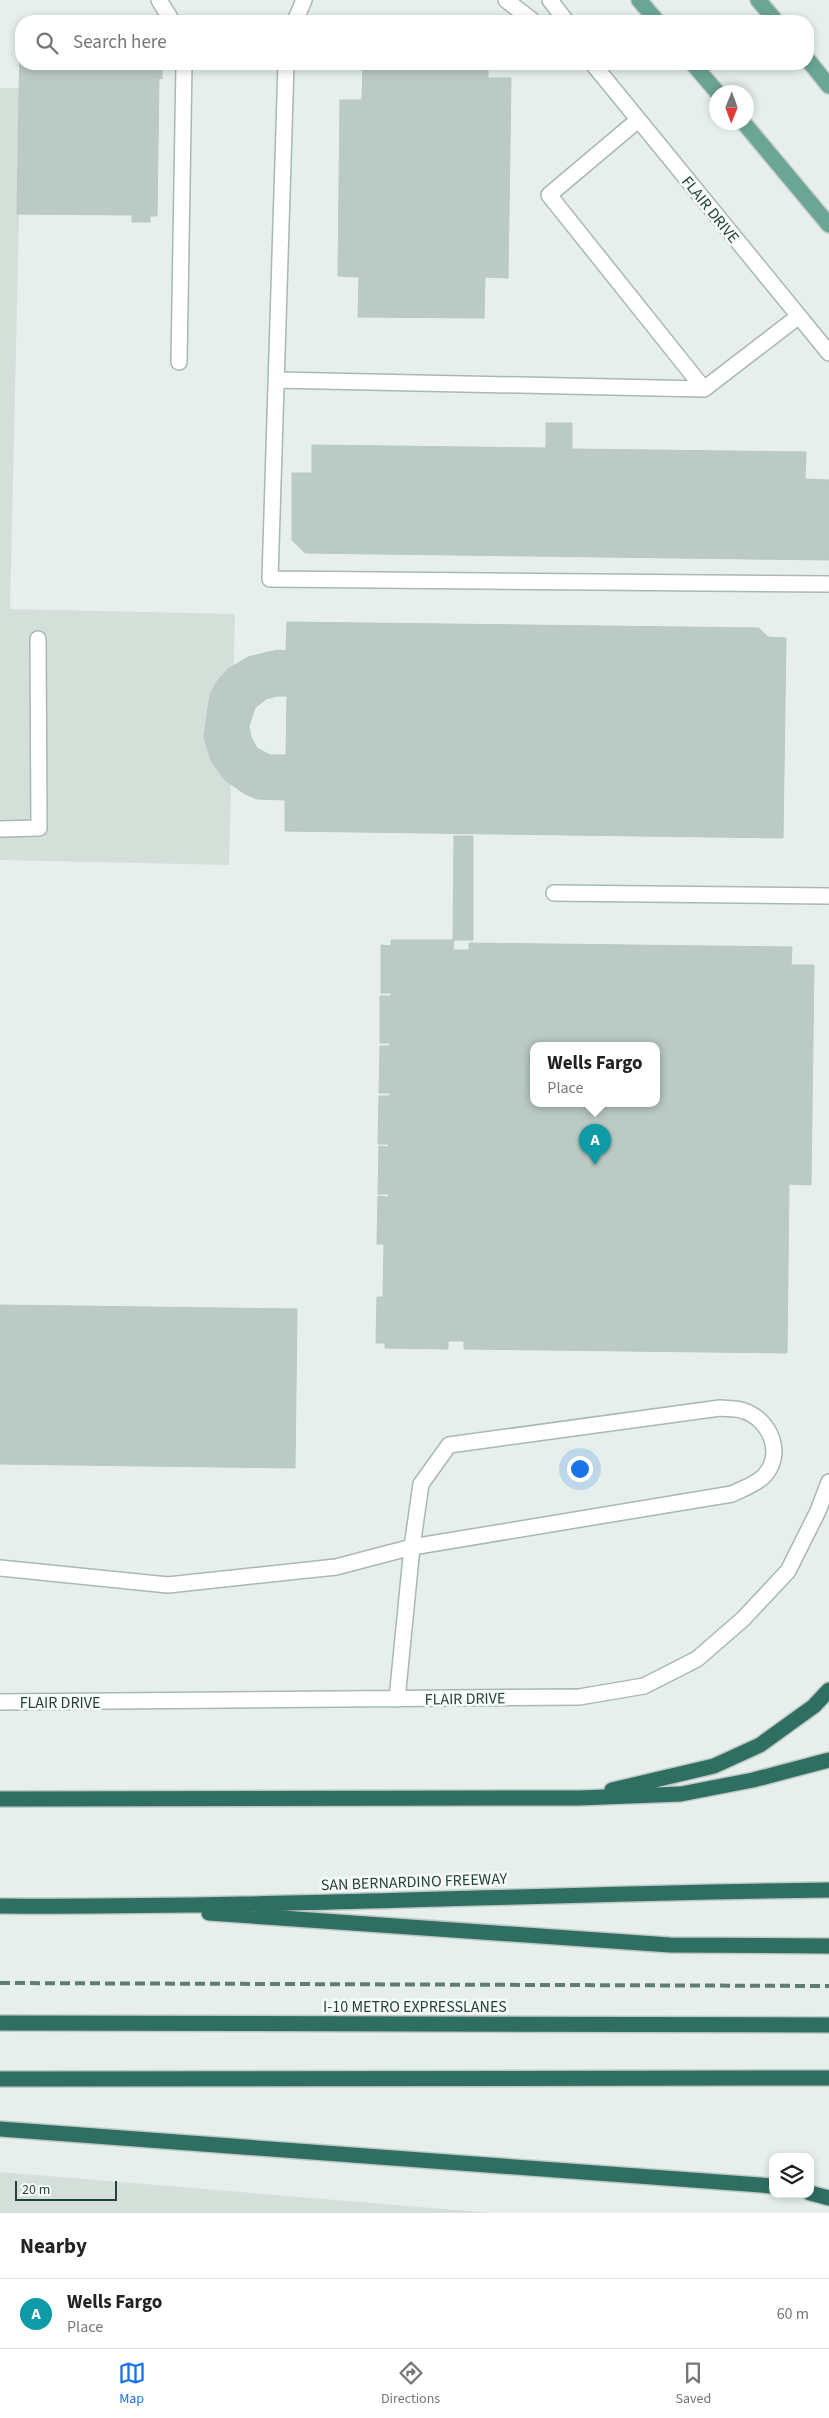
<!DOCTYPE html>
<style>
:root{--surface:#fff;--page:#f6f6f6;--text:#222;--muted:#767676;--line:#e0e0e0;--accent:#1a73e8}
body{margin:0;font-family:"Source Sans 3",sans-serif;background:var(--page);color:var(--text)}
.controls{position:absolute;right:15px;bottom:15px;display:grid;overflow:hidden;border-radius:10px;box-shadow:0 2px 8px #0003}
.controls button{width:45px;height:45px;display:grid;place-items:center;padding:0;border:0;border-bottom:1px solid var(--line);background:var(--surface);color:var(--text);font:25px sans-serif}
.compass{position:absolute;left:709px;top:85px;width:45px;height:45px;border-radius:50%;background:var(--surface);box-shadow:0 2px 8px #0003;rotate:181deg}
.scale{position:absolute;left:15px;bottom:12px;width:102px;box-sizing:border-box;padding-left:5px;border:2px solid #24423a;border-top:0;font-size:14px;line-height:18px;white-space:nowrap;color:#24423a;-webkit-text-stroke:4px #f7fbf9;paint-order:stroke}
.you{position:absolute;left:579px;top:1468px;width:18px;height:18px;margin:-12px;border:4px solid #fff;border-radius:50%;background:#1a73e8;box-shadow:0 0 0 8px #1a73e833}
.badge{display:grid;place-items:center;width:32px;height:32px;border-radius:50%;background:var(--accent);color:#fff;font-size:16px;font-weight:700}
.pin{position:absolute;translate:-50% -41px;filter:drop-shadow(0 1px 2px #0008)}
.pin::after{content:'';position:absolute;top:26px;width:18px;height:15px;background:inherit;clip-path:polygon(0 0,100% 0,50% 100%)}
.popup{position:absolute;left:530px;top:1042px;width:130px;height:65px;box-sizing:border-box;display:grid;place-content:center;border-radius:10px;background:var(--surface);filter:drop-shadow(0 1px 4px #0005);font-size:16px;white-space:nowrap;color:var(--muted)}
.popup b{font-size:19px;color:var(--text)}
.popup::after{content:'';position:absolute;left:50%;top:100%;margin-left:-10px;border:10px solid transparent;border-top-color:var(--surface)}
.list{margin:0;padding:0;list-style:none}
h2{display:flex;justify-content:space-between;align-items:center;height:65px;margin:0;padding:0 20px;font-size:21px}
h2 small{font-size:16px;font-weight:400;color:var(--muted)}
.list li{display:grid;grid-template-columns:32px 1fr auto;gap:15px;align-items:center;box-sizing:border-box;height:70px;padding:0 20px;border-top:1px solid var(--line)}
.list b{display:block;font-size:19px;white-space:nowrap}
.list p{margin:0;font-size:16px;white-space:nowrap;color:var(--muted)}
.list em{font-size:16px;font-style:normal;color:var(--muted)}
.icon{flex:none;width:28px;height:28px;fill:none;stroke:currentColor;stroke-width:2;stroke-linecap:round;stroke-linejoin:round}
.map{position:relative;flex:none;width:829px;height:2213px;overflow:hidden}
.search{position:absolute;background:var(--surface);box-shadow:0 2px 8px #0003;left:15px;right:15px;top:15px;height:55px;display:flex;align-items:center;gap:12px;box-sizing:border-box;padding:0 18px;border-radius:20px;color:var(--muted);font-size:19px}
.sheet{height:135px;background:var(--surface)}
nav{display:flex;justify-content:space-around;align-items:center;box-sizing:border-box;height:70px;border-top:1px solid var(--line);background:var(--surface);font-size:14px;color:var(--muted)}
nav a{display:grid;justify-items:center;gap:2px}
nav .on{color:var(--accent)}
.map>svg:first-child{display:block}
</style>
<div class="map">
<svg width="829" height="2213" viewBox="0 0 829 2213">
<rect width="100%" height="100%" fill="#e6efeb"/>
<path fill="#d4dfda" d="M0,88h22l-12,521 225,5 -6,251 -229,-5z
M0,2172l492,41h-492z"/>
<path fill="#bbcac4" stroke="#b8c9c2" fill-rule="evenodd" d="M20,41l1,23h141v15l-3,-1 -2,138h-7v6h-18v-7l-115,-1z
M363,64h125v14h23l-3,200 -23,-1 -1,41 -126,-1 1,-40 -21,-1 2,-176h22z
M546,423h26v26l234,3 -1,27 24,1v80l-524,-7 -13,-13v-67h20v-28l234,3z
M287,622l472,6 9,9 18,1 -3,200 -498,-7v-31l-28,-1 -12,-5 -20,-14 -14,-19 -7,-24 6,-43 8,-14 10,-11 20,-12 29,-7 9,1zM277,696h10l-1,59h-16l-13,-7 -6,-11 -2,-11 6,-18 11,-9z
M454,836h19v104h-20z
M391,940h63l-1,10h16v-7l323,4 -1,18h23l-3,220 -22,-1 -2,169 -323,-4v-8h-16v8l-63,-1v-5h-9l1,-46h6l1,-53h-7l1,-48 10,1 1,-3h-11l1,-48 9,1v-3h-10l1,-48h11v-3h-11l1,-47h10v-3h-10v-47h11v-3h-10v-48l10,1zM534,1046h122v58h-122z
M0,1305l297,4 -2,159 -295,-4z"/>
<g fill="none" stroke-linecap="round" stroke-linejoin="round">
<g stroke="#a8b8b2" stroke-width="18">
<path id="minor" d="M159,0l13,21
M506,0l27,21
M550,0l16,21
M295,21l9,-21
M286,64l-16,515 559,5
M593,64l236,289
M638,120l-89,75 155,194 95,-73
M179,362l5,-298
M277,380l427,9
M0,829l39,-1 -1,-189
M554,893l275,3
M0,1568l168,17 168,-18 76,-20 320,-53c10,-5 24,-10 31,-17 22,-22 8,-57 -19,-66 -7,-3 -17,-2 -24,-3l-271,37 -28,39 -9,63 -15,152
M0,1702l579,-5 65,-11 53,-27 46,-40 45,-48 30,-60 11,-29"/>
</g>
<g stroke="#c2cac8" stroke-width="18">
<path id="major" d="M639,0l18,21
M758,0l18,21
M808,60l21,26
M693,64l24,28
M743,122l86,103"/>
</g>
<g stroke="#c2cac8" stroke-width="18">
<path id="highway" d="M612,1790l102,-24 46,-21 54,-39 15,-16
M0,1799l579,-1 102,-4 72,-14 76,-20
M0,1906c276,2 553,-13 829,-16
M209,1913l461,32 159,1
M0,2023l829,2
M0,2079l829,-1
M0,2129l773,57
M810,2193l19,5"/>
</g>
<use href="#minor" stroke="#fff" stroke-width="15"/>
<use href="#major" stroke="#6aa596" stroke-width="15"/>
<use href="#highway" stroke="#2f6f62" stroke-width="15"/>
<path stroke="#5f7d75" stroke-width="4" stroke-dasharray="10 5" stroke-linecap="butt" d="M0,1983l829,3"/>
</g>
<g text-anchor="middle" stroke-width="5" stroke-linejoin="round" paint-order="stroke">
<g font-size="16" fill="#24423a" stroke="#f7fbf9">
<text transform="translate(711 209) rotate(51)" y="6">FLAIR DRIVE</text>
<text transform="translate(465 1698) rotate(-1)" y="6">FLAIR DRIVE</text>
<text x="60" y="1708">FLAIR DRIVE</text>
<text transform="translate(414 1881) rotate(-2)" y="6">SAN BERNARDINO FREEWAY</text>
<text x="415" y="2012">I-10 METRO EXPRESSLANES</text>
</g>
</g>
</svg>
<div class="controls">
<button><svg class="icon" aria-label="layers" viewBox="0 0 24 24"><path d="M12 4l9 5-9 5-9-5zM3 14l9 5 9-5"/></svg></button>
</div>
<svg class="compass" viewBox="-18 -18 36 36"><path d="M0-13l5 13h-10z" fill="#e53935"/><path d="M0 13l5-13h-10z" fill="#767676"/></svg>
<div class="scale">20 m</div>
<div class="you"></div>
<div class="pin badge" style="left:595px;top:1165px;background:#0f9aa8">A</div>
<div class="popup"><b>Wells Fargo</b>Place</div>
<div class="search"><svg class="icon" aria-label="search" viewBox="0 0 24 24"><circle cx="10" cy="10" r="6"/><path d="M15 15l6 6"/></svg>Search here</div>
</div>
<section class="sheet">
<h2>Nearby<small></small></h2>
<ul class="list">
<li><span class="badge" style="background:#0f9aa8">A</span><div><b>Wells Fargo</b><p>Place</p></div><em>60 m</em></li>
</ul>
</section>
<nav>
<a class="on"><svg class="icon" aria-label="map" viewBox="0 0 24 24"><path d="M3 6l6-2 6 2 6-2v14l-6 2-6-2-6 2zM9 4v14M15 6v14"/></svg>Map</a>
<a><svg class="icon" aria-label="directions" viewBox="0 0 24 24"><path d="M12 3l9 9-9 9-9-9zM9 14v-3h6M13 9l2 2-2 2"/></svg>Directions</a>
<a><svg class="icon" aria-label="saved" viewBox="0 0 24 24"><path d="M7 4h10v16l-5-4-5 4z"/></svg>Saved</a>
</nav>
